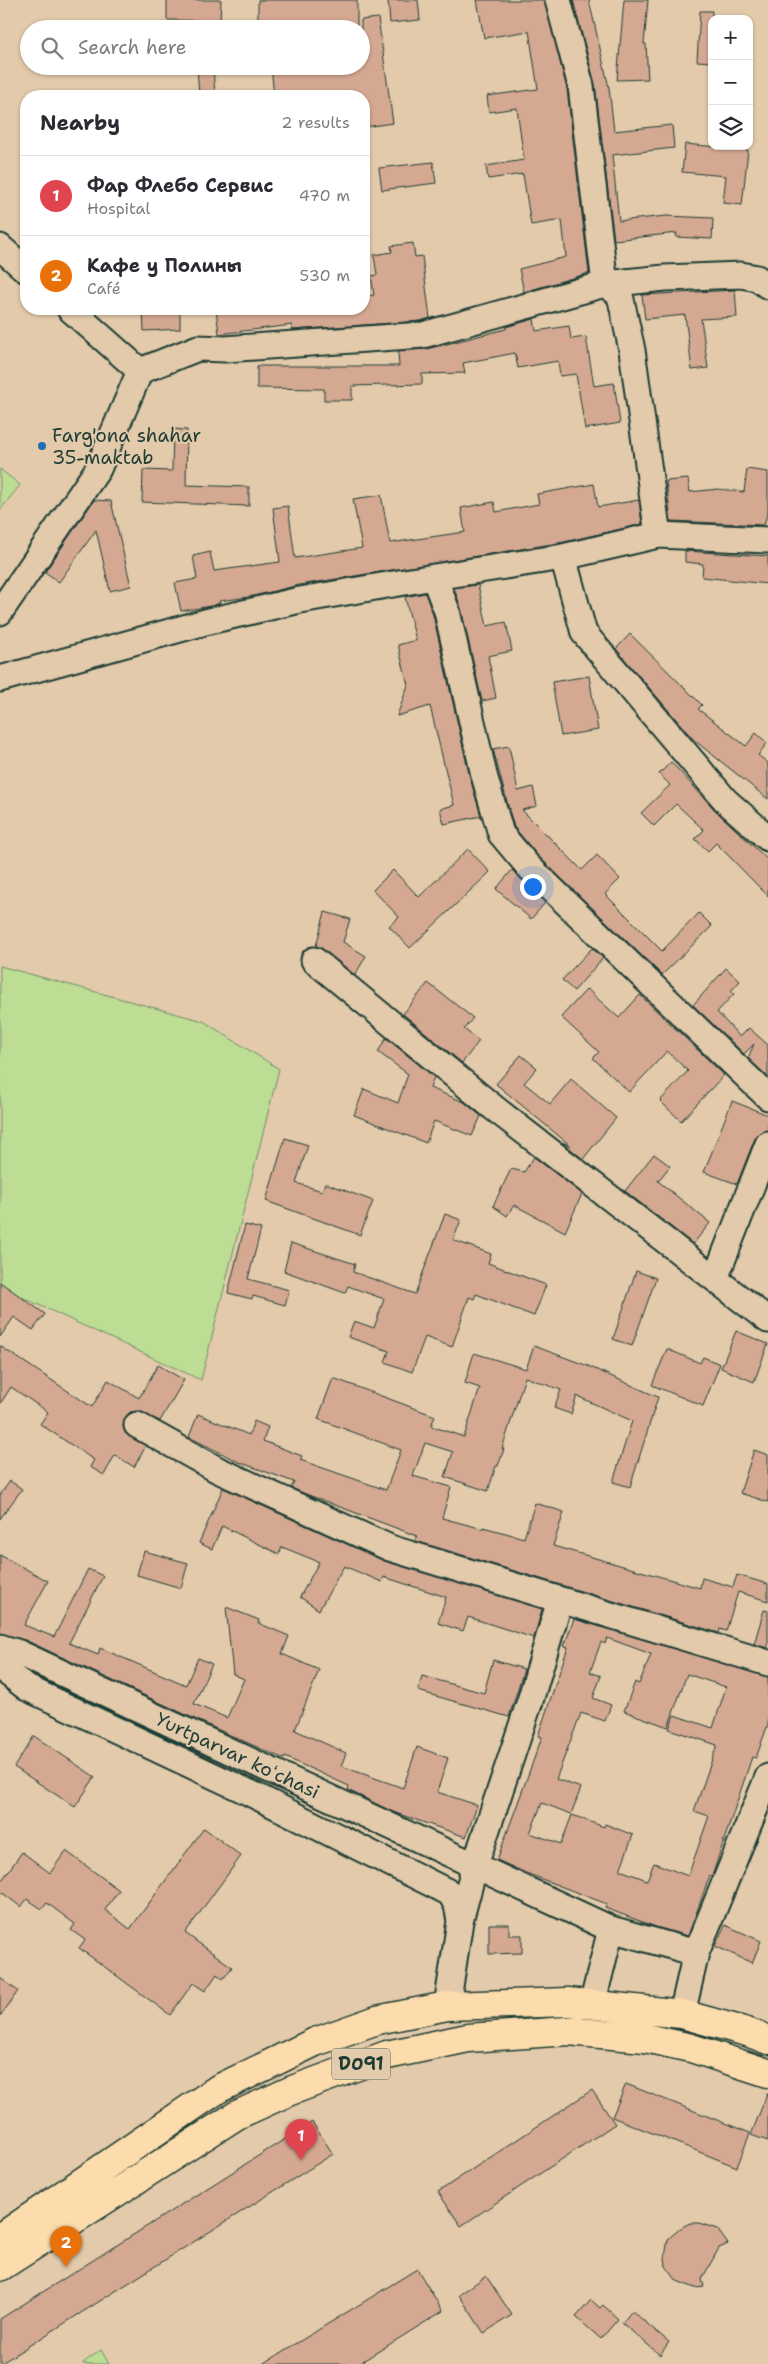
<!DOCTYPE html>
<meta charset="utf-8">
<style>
:root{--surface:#fff;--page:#f2f2f3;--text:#2b2b33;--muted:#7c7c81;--line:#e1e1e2;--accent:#1f6fb2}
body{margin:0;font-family:"Shantell Sans",sans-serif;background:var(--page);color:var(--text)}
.controls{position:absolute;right:15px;top:15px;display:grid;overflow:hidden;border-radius:10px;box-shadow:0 1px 4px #0004}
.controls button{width:45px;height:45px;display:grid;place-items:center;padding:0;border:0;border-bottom:1px solid var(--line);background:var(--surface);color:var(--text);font:25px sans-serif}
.you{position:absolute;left:532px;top:886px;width:18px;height:18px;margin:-12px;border:4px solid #fff;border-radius:50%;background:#1a73e8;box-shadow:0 0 0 8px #1a73e833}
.badge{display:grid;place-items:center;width:32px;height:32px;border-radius:50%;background:var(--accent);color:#fff;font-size:16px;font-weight:700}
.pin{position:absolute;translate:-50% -41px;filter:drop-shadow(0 1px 2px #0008)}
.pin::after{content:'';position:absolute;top:26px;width:18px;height:15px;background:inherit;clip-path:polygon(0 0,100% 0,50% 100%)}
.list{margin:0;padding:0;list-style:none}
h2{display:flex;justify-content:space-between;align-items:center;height:65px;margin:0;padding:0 20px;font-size:21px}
h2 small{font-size:16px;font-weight:400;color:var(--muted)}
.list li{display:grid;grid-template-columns:32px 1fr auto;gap:15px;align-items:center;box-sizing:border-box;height:80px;padding:0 20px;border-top:1px solid var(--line)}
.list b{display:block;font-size:19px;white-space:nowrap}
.list p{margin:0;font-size:16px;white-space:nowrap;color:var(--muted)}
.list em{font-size:16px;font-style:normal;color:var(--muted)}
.icon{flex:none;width:28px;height:28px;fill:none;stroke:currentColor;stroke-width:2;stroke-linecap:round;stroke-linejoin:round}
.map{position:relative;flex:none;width:768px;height:2364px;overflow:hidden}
.search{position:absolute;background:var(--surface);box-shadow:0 1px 4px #0004;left:20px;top:20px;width:350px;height:55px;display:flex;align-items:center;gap:12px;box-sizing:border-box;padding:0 18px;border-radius:28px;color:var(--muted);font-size:19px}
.panel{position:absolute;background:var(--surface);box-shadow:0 1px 4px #0004;left:20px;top:90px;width:350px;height:225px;border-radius:20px}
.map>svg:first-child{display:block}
</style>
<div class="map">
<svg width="768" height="2364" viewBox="0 0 768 2364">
<rect width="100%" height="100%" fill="#e2caab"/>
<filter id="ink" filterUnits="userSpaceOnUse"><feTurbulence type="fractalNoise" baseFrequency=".02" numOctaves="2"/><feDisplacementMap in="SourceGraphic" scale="10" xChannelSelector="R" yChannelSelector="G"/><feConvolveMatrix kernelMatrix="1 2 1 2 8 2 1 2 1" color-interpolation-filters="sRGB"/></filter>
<g filter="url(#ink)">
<path fill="#bddd95" stroke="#6e8d64" d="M0,469l20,16 -20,25z
M0,966l203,55 76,48 -78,311 -201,-93z
M101,2350l8,14h-26v-1z"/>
<path fill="#d5a892" stroke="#1f3d34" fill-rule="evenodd" d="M167,0h54l-1,21 -53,-1z
M258,0h99v26h-99z
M388,0h30l2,20 -30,3z
M477,0h67l23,89 22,184 -65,19 -5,-23 47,-12 -4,-37 -31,5 -8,-51 -35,5 -2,-13 38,-6 -7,-52 -28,4 -2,-16 51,-7 -9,-58 -45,7z
M573,0h16l20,88 5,43 58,-6 2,23 -62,7 7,66 47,-5 47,2 -1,21 -36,-2 1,-4 -63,7 -19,-156z
M624,0h24l-4,44h2l2,35 -31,1z
M700,11h12v51l-15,-1z
M378,18l15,105 -29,4v-31h-90l-3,-30h90v-46z
M197,66h16l2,30h-16z
M685,144l63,6 -6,55 -19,-2 3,-27 -44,-4z
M433,162l3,21 -54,7 -3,-22z
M413,243l2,14 7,-1 8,62 -9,3 -129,9v-5l-73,9 -3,-25h148v-13l10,-1 -3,-19 6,-1 -3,-20 18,-3 -1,-6z
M735,290l2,27 -36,2 7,49 -16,2 -7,-55 -40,4 -3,-24z
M143,309h37v20l-36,2z
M534,319l2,12 33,-5 2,13 15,-2 8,49 20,-3 6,40 -35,6 -9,-55 -16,2 -2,-15 -40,7 -3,-15 -52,10 2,10 -43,1v10l-70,2v14h-28v-11l-67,-1v-22h142l-1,-15 29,-2 79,-20v-2z
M173,429l14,1 -1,55 63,2v19l-107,-4 1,-32 29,1z
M747,469l21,3v39l-4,14 -93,-4 -5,-40 22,-2 2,13 28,-3 26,3z
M594,484l4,23 41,-7 3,24 -78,18 -265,43 -50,12 -30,4 1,2 -9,3 -30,5 -6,-28 22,-4 -4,-23 17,-4 4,19 66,-9 -7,-54 15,-2 7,52 67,-10 -9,-49 28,-4 9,48 75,-11 -4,-24 33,-6 2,10 43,-8 -2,-10z
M94,500l17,1 20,85 -21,5 -14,-61 -37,52 -14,-10z
M685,551l83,5v28l-66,-7 1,-13 -18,-2z
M478,585l9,41 19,-4 6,29 -24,5 8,42 -14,3 -21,-93 -7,-20z
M425,593l8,22 37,163 11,38 -37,8 -4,-15 14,-4 -24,-99 -33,10 11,-31 -10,-40 18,-5 -11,-43z
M630,634l72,71 -4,4 48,37 10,-13 11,10 -9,12 10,8v36l-74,-59 -78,-91z
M589,676l9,54 -37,6 -9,-54z
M509,746l9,45 15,-4 4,19 -15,4 60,60 15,-15 23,24 -15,15 57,57 37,-38 13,13 -50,49 -124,-119 -24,-29 -5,-17 2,-1h-2l-16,-60z
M671,762l44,48 53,50v36l-52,-53 -8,8 -13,-12 9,-9 -28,-26 -22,22 -13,-13 29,-28 -11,-11z
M468,849l22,23 -80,76 -21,-22 10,-9 -26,-27 20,-20 26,27z
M512,870l33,33 -14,16 -35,-30z
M325,912l25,7 -7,23 23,14 -11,19 -32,-26 -7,-3z
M592,948l11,10 -29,33 -12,-11z
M726,968l14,13 -9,10 3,3 -17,18 23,25 9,-9 19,17v32l-20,-19 6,-14 -10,10 -51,-49z
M428,983l45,35 -9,11 15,12 -17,22 -59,-49z
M587,989l32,29 21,-23 84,80 -43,46 -21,-20 28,-30 -21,-20 -38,41 -36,-34 6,-6 -38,-35z
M386,1038l48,39 -4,11 34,14 17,14 -9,20 -38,-15 -8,22 -72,-28 10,-26 34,14 10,-29 -30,-22z
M521,1055l16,13 -13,15 26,21 21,-25 45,39 -33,41 -21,-17 9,4 -75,-62z
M732,1101l36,14v15l-9,3 -4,5 -18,46 -33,-12z
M285,1138l23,7 -12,38 26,8 3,-8 48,18 -13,34 -94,-34z
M654,1154l16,12 -12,15 52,42 -17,21 -68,-53z
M534,1157l48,37 -17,38 -51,-27 -7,11 -14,-10 18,-37 13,3z
M445,1214l16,6 -8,20 38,14 -3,9 58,22 -12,31 -58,-22 -2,5 -5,-2 -17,50 -27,-10 -13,35 -27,-10 4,-11 -41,-14 6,-16 20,7 10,-29 -36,-13 -3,7 -61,-22 7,-28 64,21 -2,8 62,22z
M245,1225l16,4 -13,50 41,11 -4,15 -32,-9 -1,3 -24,-6z
M636,1271l20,7 -24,68 -19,-7z
M0,1282l45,32 -12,16 -19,-13 -14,20z
M736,1331l32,13 -14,38 -33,-14z
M0,1346l92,61 16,-27 31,18 19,-33 26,15 -24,41 -23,-10 -7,1 -5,6 -2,8 2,7 21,13 -12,21 -19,-12 -11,20 -14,-8 4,-7 -54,-36 8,-12 -37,-25 -11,17z
M534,1346l54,20 70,31 -28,90 -17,-5 19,-61 -55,-25 -6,18 -17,-6 7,-18 -36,-13 -23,72h2l-6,17h-2l-8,25 -43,-14 8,-25 -28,-9 -12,33 38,11 -9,31 41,11v-2l41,11 11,-35 29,9 -11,34 147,42 2,-10 31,9 4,-12 31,9v17l-30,-9 -12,39 -6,-2 -1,4 -303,-92 1,-5 -106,-40 -20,-8 3,-6 -55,-20 -50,-25 9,-23 51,21 5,-14 14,6 -5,14 39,15 -2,4 86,30 15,-40 -83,-31 15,-41 102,38 -4,10 33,11 16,-49 -15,-5 9,-30 52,16z
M667,1349l33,14 3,-6 17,7 -17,42 -51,-21z
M754,1450l14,5v47l-28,-9z
M10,1481l12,8 -22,30v-24z
M223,1488l161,73 158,48 -8,29 -66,-21 -5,14 -25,-8 8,-26 -62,-20 -2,5 -38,-16 -25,44 -19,-13 19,-35 -37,-15 -3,7 -57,-28 -10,23 -13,-6z
M144,1551l44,12 -7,25 -44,-13z
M0,1555l48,26 -24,44 30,12 34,-68 15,7 -34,67 29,12 2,-7 86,37 12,-27 14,6 -18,40 33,14 17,-39 -11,-5 -7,-67 33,13 -1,3 31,13 -7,18 37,16 -24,60 51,23 -5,13 62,22 14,-41 31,11 -11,34 40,13 -11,32 -73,-25 -45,-22 1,-4 -64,-29 -1,2 -63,-28 -196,-91 -25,-7z
M764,1610l4,1v37l-14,-4z
M574,1619l194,58v47l-12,34 -4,-1 -40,119 -2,-1 -22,61 -32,-9 -51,-19 2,-4 -81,-31 -29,-13 45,-123 -4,-1 30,-89 -4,-1zM607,1638l44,16 -12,30 -4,-2 -11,29 44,16 19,-53 39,13 -13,41 -39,-13 -5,14 48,16 -23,66 15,5 -21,60 -34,-13 -7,17 -27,-10 13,-35 -28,-11 -1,3 -32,-12 -11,29 -31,-11 12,-30 29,11 10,-26 -25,-9 25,-66 24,8 6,-16 -18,-7 8,-22 -11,-4 11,-30 4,2z
M493,1660l31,9 -15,48 -91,-26 4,-15 62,17z
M34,1736l61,41 -20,30 -61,-40z
M204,1828l37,28 -56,77 47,34 -9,12 -6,-5 -12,17 -12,-8 -23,32 -91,-67 6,-8 -14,-10 4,-6 -28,-21 -5,6 -15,-10 -6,8 -21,-16v-8l22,-31 28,21 16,-22 53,39 -14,20 25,19z
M489,1924h20v11h13v18l-33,1z
M725,1925l36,16 -9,22 -37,-17z
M0,1978l18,13 -18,26z
M626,2084l124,49 -13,34 -125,-50z
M592,2090l23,34 -154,102 -23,-34z
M767,2094h1v47l-17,-6z
M312,2122l21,32 -333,210v-45z
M690,2223h9l18,6 11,15 -9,4 -17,31 2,8 -9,1 -18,-7 -11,-15 -1,-9 3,-18 14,-12z
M417,2269l26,42 -85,53h-95z
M486,2276l26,39 -28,18 -25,-38z
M591,2300l9,8 3,-3 15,14 -17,20 -25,-22z
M632,2311l37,31 -9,13 -38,-32z"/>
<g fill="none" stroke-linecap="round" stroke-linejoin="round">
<g stroke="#1f3d34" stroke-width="29">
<path id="minor" d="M558,0l23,86 24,198 15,11 12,55 26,185 -95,22 21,76 142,168 42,37
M0,247l26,23
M70,309l70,62
M658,535l110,5
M563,557l-129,20 13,34 37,164 17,59 27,32 240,231
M0,612l98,-143 42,-98 58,-23 27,1 198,-14 182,-51 60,-6 76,-3 16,3 11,8
M0,679l209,-58 91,-21 134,-23
M314,960l180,148 274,212
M715,1279l53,-135
M137,1425l81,45 172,78 378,115
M0,1647l19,6 592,276 85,24
M0,1667l27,21 221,104 202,101 7,12 3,16 -13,85
M460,1921l15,-56 55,-164 30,-101
M592,2005l19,-76
M682,2014l14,-61 72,-176"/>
</g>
<g stroke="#1f3d34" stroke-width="31">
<path id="highway" d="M0,2238l218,-149 97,-47 62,-22 70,-14 121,-4 114,12 65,18 21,8
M0,2267l237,-152 53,-24 97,-36 81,-17 100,-7 77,7 46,10 77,25"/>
</g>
<use href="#minor" stroke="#e2caab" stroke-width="25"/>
<use href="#highway" stroke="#fcdcac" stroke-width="28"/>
</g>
</g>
<circle fill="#1f6fb2" stroke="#e2caab" stroke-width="2" cx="42" cy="446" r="5"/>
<g text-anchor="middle" stroke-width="4" stroke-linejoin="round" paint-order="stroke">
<rect fill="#e2caab" stroke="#5a6758" stroke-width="1" x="332" y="2048.5" width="58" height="31" rx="4"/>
<g font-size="18" font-weight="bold" fill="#1f3d34">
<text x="361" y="2070">D091</text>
</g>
<g font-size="19" fill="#1f3d34" stroke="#e2caab" text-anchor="start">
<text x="52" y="442">Farg'ona shahar<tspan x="52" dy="22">35-maktab</tspan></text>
</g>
<g font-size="19" fill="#1f3d34" stroke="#e2caab">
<text transform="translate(238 1755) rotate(25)" y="7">Yurtparvar koʻchasi</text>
</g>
</g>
</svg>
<div class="controls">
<button>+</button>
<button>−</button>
<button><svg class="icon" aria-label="layers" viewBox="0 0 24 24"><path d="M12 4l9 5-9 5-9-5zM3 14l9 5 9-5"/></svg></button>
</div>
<div class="you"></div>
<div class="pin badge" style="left:301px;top:2160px;background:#e0444e">1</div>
<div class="pin badge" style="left:66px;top:2267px;background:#e8710a">2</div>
<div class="search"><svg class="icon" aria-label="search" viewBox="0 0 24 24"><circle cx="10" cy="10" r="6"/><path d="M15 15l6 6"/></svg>Search here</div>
<section class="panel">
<h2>Nearby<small>2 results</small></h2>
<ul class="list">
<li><span class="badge" style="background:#e0444e">1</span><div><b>Фар Флебо Сервис</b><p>Hospital</p></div><em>470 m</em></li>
<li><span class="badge" style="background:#e8710a">2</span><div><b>Кафе у Полины</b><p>Café</p></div><em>530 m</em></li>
</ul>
</section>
</div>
